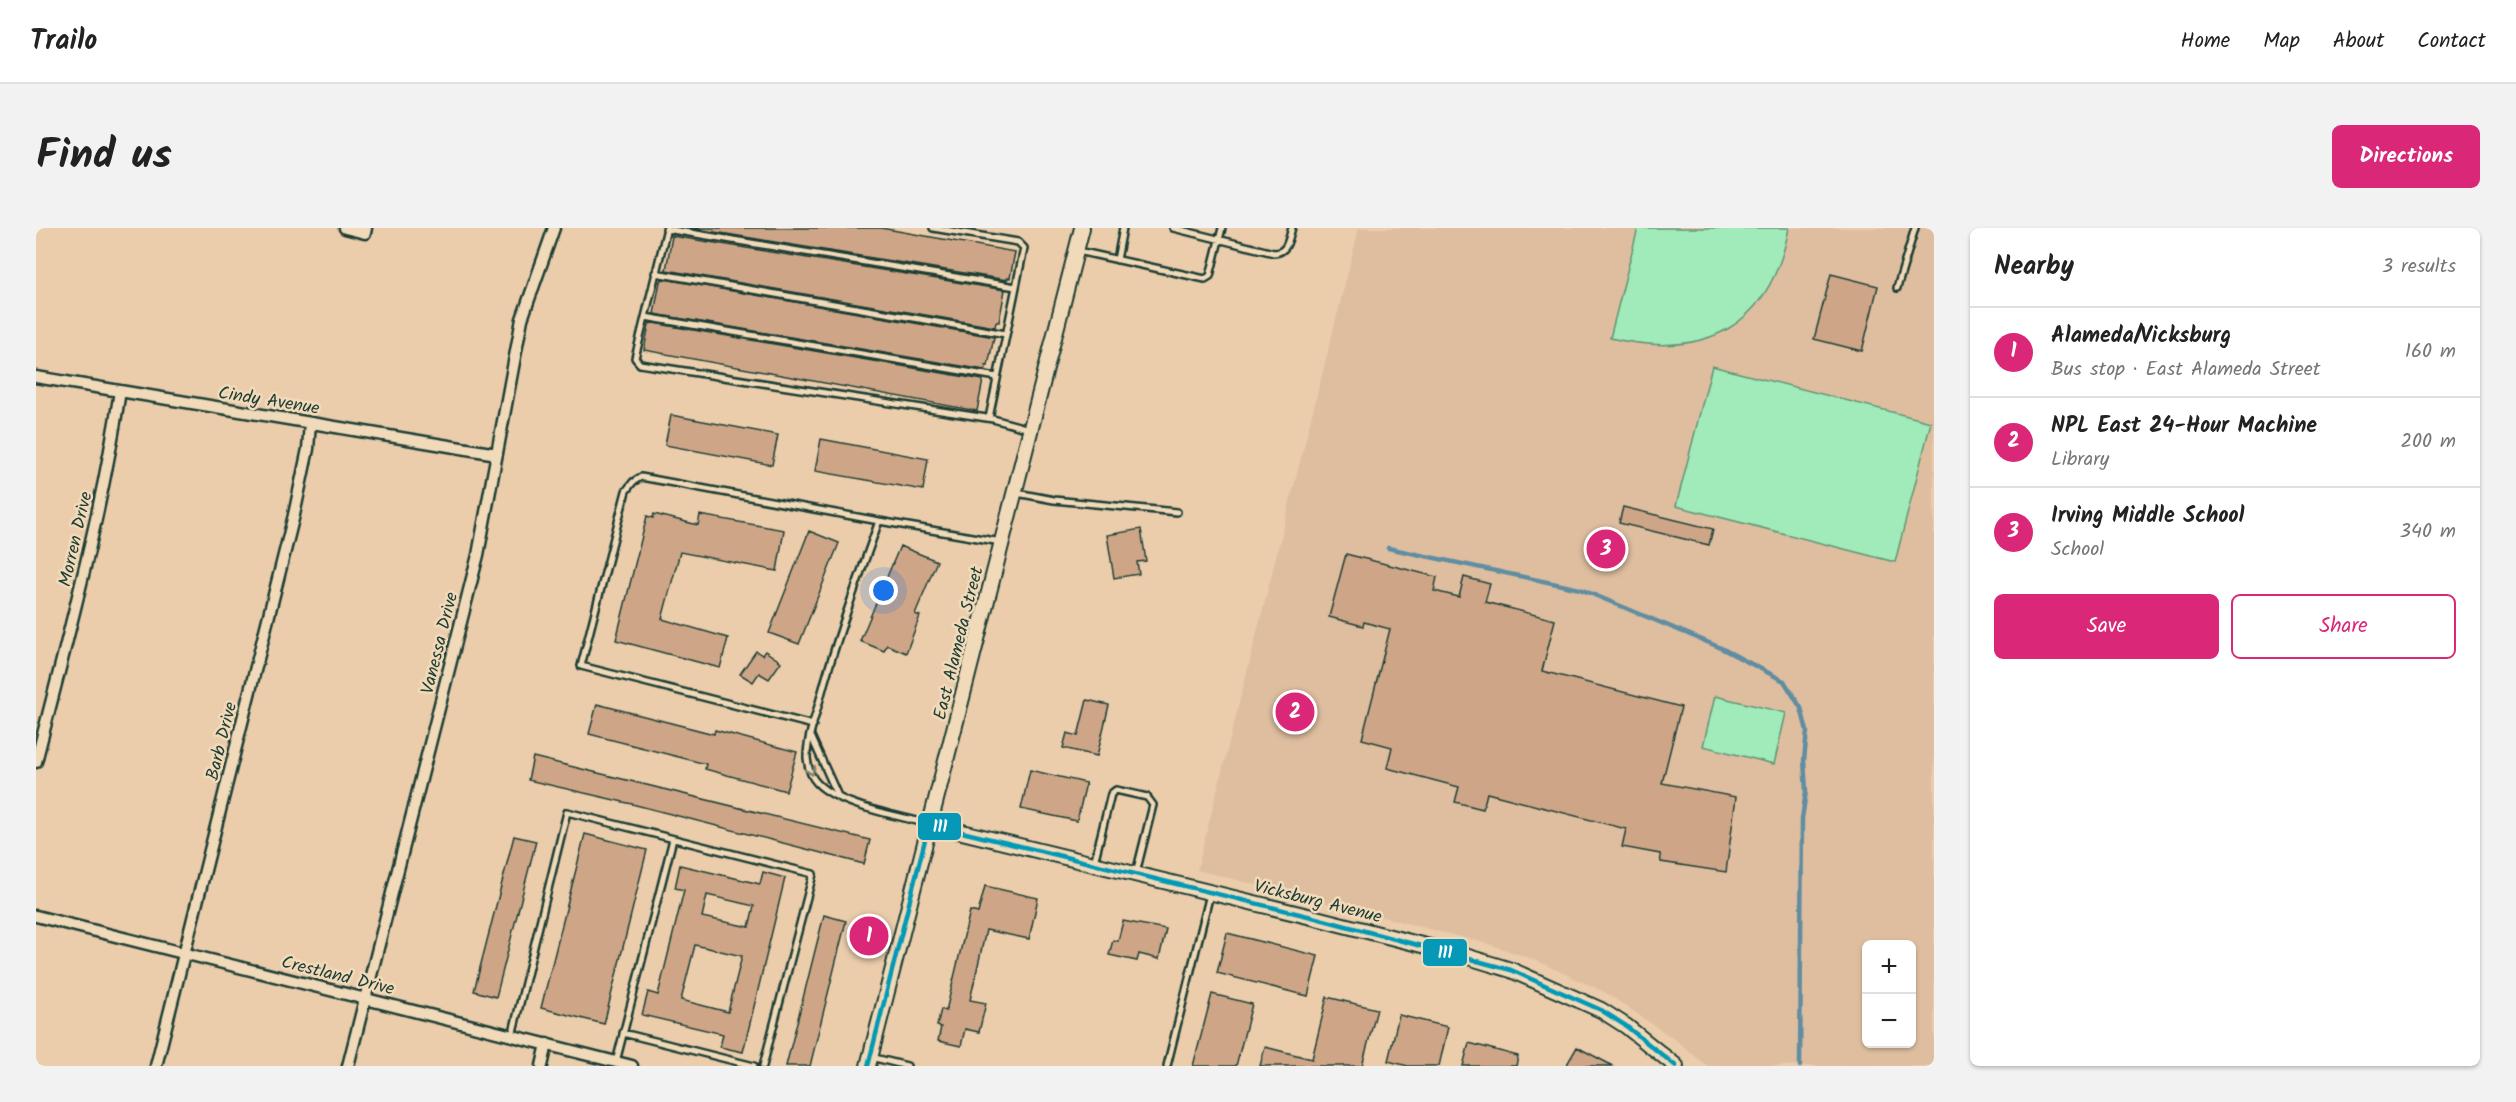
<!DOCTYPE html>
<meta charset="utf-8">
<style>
:root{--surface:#fff;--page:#f2f2f2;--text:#222;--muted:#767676;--line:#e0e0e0;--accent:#db2777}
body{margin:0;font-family:Kalam,sans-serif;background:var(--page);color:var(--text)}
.controls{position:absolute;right:18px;bottom:18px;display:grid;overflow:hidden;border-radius:9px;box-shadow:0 2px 4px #0004}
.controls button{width:54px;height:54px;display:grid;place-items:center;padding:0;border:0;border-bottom:2px solid var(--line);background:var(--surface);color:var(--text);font:30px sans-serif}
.you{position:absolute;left:848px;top:363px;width:21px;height:21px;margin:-15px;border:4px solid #fff;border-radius:50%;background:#1a73e8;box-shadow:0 0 0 9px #1a73e833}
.badge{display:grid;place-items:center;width:39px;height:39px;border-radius:50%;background:var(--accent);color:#fff;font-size:20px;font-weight:700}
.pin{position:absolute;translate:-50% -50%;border:3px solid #fff;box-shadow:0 2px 6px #0006}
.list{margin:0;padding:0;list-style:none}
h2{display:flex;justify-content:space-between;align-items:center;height:78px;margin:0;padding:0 24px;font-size:26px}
h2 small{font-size:20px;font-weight:400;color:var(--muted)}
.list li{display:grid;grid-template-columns:39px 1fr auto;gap:18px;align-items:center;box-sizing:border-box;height:90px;padding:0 24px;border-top:2px solid var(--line)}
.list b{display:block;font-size:22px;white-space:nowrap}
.list p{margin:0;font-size:20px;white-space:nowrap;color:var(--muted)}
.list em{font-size:20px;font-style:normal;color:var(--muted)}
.actions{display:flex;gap:12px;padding:18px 24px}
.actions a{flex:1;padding:14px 0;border:2px solid var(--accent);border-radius:9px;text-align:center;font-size:21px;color:var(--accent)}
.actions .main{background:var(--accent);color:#fff}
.map{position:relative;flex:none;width:1898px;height:838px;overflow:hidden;border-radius:9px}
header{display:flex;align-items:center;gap:36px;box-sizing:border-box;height:84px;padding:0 30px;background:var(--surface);border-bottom:2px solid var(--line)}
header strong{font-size:28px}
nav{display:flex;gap:33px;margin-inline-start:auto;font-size:21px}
.intro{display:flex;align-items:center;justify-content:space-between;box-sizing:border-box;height:144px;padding:0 36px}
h1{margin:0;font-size:42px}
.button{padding:15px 27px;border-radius:9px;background:var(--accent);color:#fff;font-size:21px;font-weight:700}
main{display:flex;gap:36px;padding:0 36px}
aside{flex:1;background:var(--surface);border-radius:9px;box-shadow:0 2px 4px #0004}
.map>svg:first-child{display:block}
</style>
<header>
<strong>Trailo</strong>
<nav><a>Home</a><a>Map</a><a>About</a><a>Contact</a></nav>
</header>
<div class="intro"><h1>Find us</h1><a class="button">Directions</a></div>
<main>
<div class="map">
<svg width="1898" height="838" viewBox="0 0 1898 838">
<rect width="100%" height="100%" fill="#ebcdac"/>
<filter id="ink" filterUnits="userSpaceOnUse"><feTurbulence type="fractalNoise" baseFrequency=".0167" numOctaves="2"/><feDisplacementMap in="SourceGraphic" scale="12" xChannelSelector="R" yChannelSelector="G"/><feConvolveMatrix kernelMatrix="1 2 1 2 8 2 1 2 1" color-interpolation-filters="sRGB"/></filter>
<g filter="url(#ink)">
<path fill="#debe9f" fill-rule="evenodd" d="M1323,0h575v838h-227l-30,-25 -71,-48 -69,-32 -45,-16 -295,-75zM1830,716h46v100h-46z"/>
<path fill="#a1eab9" stroke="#609476" stroke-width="1.5" d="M1602,0h151c-19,100 -84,132 -179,110z
M1676,138l219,56 -36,140 -219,-56z
M1679,468l71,17 -12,51 -71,-18z"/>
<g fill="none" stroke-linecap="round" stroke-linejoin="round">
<path stroke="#618da1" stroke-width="4.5" d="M1352,320l192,41 139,58 65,34 17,27 6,23 -3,29 2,31 -4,28 -2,247"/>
</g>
<path fill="#cea687" stroke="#1f3d34" stroke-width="1.5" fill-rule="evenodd" d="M654,0h191l134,24 -5,26h-3v2z
M636,8l333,54 -6,32h-3l-1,5 -329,-57z
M1795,46l47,12 -16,65 -48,-12z
M628,51l330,58 -6,29 -2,-1 -1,5 -331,-56 6,-33z
M617,95l330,57 -6,31 -333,-61 5,-26z
M635,187l107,20 -6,30 -107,-20z
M785,211l107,20 -5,31 -108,-19z
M1587,279l90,22 -4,16 -90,-22z
M618,286l44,11 2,-10 84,15 -7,41 -97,-19 -18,67 66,19 -8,30 -104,-28 31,-124 6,2z
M1105,301l5,32 -9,1 2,12 -25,4 -7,-43z
M773,303l30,12 -40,101 -30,-11z
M864,318l37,15 -22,53 5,2 -14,37 -19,-8 -3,6 -24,-10z
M1310,326l91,23 -3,14 25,6 5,-20 26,7 -5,18 70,18 -13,51 139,36 -19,76 74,14 -10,75 -65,-10 -1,-8 -38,-7 4,-18 -139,-36 -4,16 -28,-7 4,-15 -72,-19 5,-21 -30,-8 28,-110 -26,-7 -1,4 -34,-9z
M720,423l6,4 3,-4 16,11 -12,17 -10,-6 -6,9 -13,-8z
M1051,472l22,5 -12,51 -34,-8 4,-15 11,3z
M561,476l117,30 1,-4 82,22 -11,39 -81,-22 1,-5 -117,-30z
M497,529l337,83 -6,24 -232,-60 -104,-24z
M994,542l56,13 -9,38 -56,-12z
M549,606l62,16 -43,174 -63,-16z
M478,608l22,5 -40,156 -22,-6z
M644,637l80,19 3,-12 22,6 -42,174 -23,-5 3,-13 -81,-19 6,-23 10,3 26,-105 -9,-2zM671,667l47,11 -5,21 -47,-10zM659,717l47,11 -14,56 -47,-12z
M949,658l53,12 -9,41 -43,-9 -16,70 16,3 -7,29 -14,-3 -4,17 -23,-5 3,-14 -4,-1 4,-17 5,2 24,-100 8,2z
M788,687l22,6 -36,145h-24z
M1087,693l43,8 -7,30 -20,-5 -2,7 -28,-6 4,-15 5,1z
M1191,705l91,23 -10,40 -91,-23z
M1176,766l40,10 -16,62h-43z
M1291,769l50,12 -15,57h-102l5,-19 47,12z
M1363,787l49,12 -9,39h-31l-20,-5z
M1433,815l49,13 -2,10h-53z
M1541,819l36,19h-47z"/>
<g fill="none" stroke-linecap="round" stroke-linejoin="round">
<g stroke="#1f3d34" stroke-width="10">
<path id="service" d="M631,0l-32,130 5,6 353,55 36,10
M897,0l85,14 6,6 -35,170
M1137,0l101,25c14,-1 14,-13 18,-25
M630,1l350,58
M1042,23l127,28 5,-3 12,-48
M1081,32l6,-32
M619,45l351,61
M1861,60l18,-60
M609,89l352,60
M981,265l37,7 123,12
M777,497l-232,-59 45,-175 7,-9 8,-5 238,44
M775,508l27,60
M892,596c-32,-9 -88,-18 -111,-41 -7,-7 -9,-16 -10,-25 0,-20 8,-40 13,-59 16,-60 38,-119 59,-178l122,21
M1058,635l17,-69 5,-4 31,7 6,8 -17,68
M587,805l131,33
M476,808l55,-224 246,62 -50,192
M835,829l36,9
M580,834l57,-223
M1131,838l43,-172"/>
</g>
<g stroke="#1f3d34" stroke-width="15">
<path id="minor" d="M309,0l20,5 1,-5
M0,149l461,77
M0,534c31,-123 65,-245 84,-371
M0,688l596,150
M120,838l138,-551 14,-66 2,-26
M312,838l130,-511 44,-236 32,-91
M506,838l5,-22"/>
</g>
<g stroke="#1f3d34" stroke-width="18">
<path id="tertiary" d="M893,596l387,94 149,38 46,14 90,40 25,16 50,40
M832,838l214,-838"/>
</g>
<use href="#service" stroke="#f1dab9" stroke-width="5"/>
<use href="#minor" stroke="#f1dab9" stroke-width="10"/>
<use href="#tertiary" stroke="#f1dab9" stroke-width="14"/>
<g stroke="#f1dab9" stroke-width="9">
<path id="bus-1" d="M832,838l61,-242 387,94 195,52 90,40 25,16 50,40"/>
</g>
<use href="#bus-1" stroke="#0599b7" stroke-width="4.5"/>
</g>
<defs><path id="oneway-chevron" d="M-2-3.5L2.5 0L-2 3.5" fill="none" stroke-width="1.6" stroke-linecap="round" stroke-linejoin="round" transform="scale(1.5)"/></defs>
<use stroke="#7d8470" href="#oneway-chevron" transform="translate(775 543) rotate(71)"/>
</g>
<g text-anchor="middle" stroke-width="5" stroke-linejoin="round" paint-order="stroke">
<g font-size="18" fill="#1f3d34" stroke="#f1dab9">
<text transform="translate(233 172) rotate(9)" y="6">Cindy Avenue</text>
<text transform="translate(39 311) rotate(-77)" y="6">Morren Drive</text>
<text transform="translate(403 415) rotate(-76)" y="6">Vanessa Drive</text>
<text transform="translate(922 415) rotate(-76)" y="6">East Alameda Street</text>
<text transform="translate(185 513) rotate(-76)" y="6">Barb Drive</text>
<text transform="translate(1282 673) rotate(14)" y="6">Vicksburg Avenue</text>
<text transform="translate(302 747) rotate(14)" y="6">Crestland Drive</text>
</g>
</g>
<g stroke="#f1dab9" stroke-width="2">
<rect x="881" y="584" width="45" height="29" rx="6" fill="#0599b7"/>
<rect x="1386" y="710" width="46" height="29" rx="6" fill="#0599b7"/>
</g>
<g font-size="16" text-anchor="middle" font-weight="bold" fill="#fff">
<text x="904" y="604">111</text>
<text x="1409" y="730">111</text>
</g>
</svg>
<div class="controls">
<button>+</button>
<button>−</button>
</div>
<div class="you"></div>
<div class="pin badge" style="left:833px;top:708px">1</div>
<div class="pin badge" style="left:1259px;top:484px">2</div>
<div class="pin badge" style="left:1570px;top:321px">3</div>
</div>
<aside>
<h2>Nearby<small>3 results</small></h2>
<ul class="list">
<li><span class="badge">1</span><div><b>Alameda/Vicksburg</b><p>Bus stop · East Alameda Street</p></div><em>160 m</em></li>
<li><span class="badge">2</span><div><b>NPL East 24-Hour Machine</b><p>Library</p></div><em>200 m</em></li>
<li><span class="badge">3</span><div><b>Irving Middle School</b><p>School</p></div><em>340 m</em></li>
</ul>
<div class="actions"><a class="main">Save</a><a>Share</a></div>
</aside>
</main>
